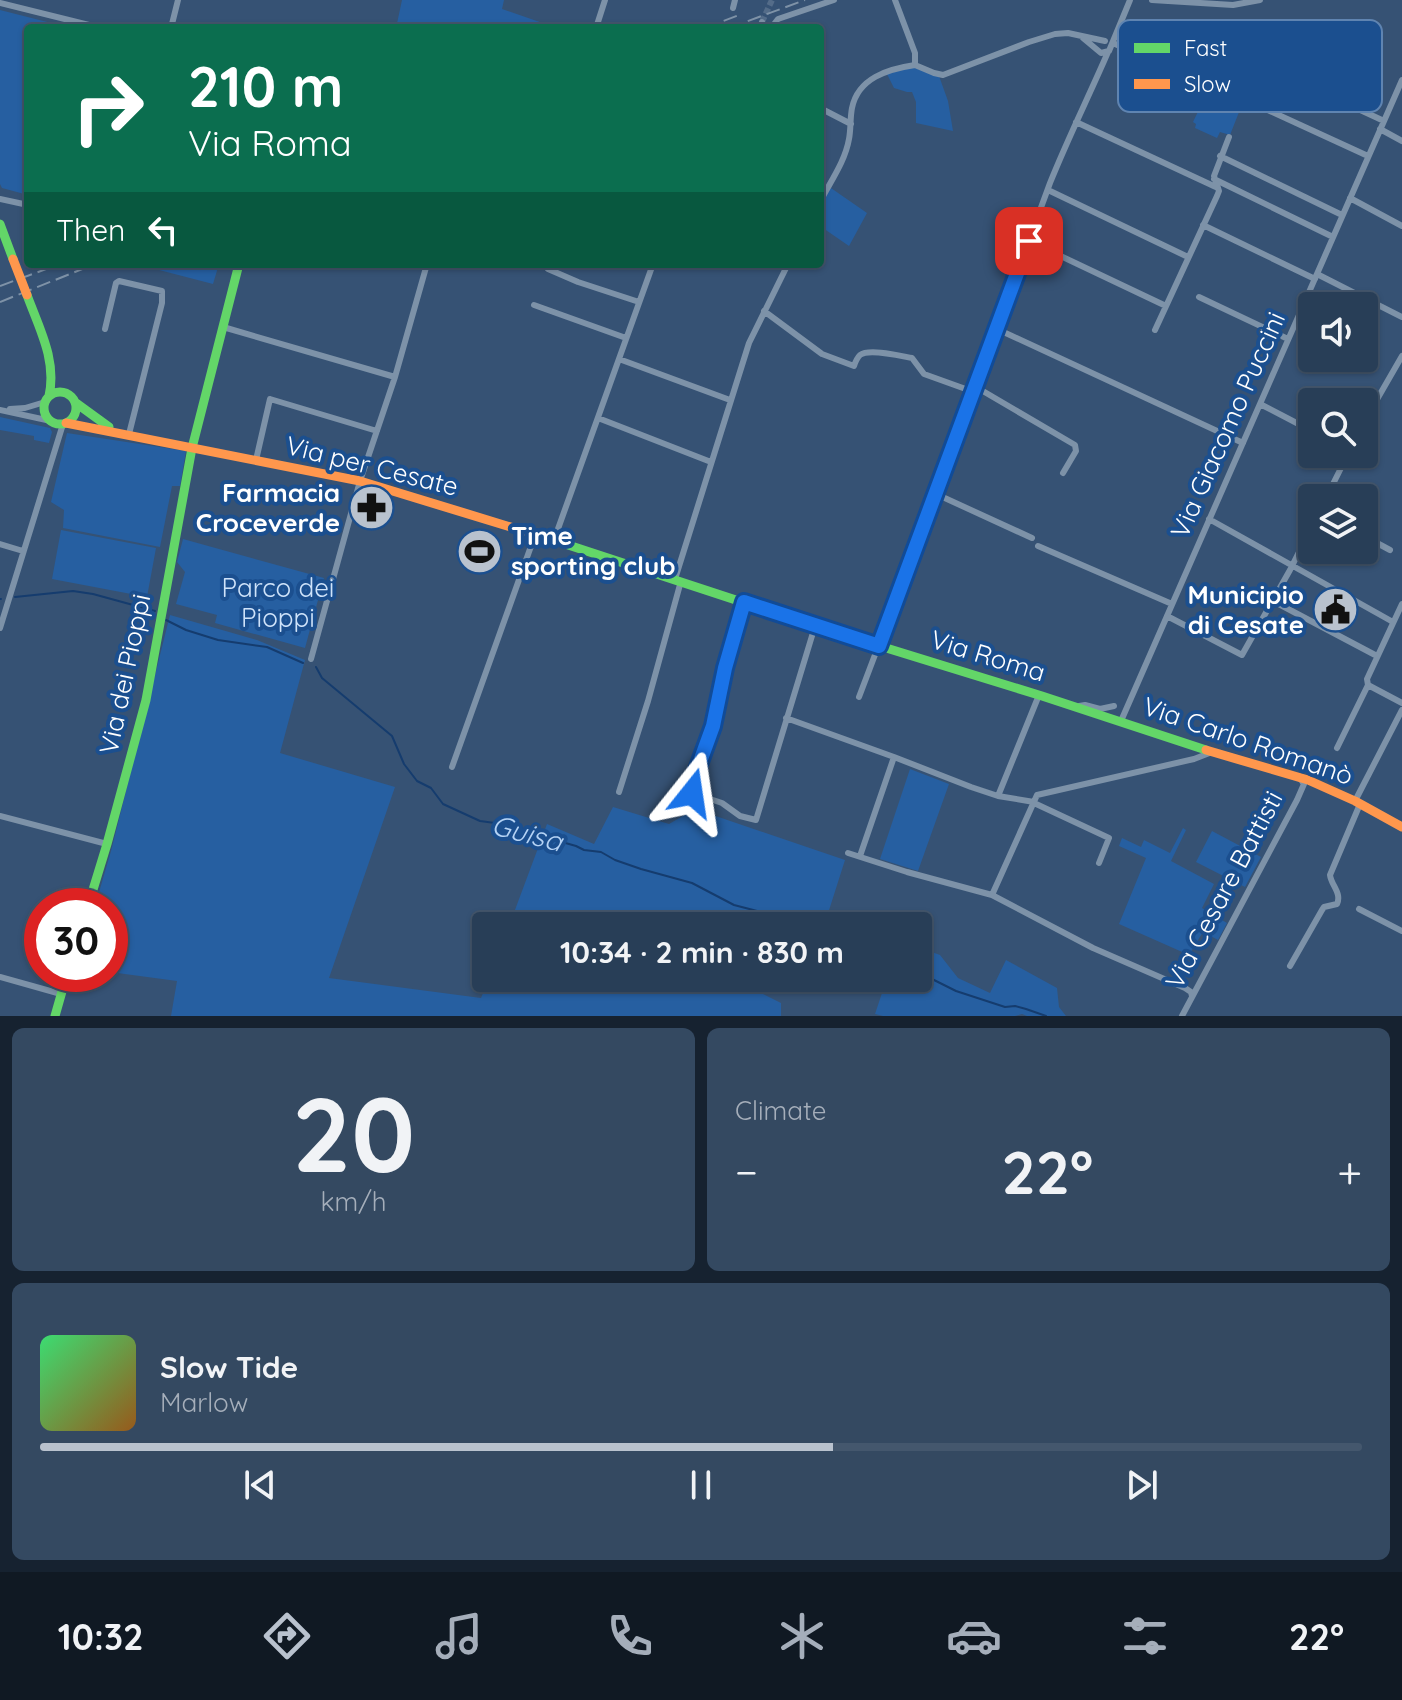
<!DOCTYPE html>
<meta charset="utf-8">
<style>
body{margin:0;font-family:Quicksand,sans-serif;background:#344961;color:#f1f3f6;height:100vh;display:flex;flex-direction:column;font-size:30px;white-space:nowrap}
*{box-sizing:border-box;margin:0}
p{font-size:26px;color:#a5aeba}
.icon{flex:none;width:44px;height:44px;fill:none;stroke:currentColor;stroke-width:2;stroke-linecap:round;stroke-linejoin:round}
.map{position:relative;height:1016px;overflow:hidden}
.panel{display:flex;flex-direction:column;gap:12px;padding:12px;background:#162230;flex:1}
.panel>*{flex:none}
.banner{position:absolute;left:24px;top:24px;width:800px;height:244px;border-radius:8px;box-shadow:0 2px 6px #0004,0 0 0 2px #44576d;background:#0b6e4f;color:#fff;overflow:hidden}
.buttons{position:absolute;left:1298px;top:292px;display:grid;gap:16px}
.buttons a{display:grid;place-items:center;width:80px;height:80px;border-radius:8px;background:#283e57;box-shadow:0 2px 6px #0004,0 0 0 2px #44576d;font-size:40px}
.speed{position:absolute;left:24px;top:888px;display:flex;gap:16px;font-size:40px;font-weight:700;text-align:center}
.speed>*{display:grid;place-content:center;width:104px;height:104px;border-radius:50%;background:#283e57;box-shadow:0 2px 6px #0004,0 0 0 2px #44576d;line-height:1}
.speed .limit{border:12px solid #d22;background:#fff;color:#111}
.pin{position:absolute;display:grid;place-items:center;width:68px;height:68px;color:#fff;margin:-34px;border-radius:16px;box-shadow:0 4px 12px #0006}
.me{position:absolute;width:88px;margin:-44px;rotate:15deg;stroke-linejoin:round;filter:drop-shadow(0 0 6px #0008)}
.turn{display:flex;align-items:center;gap:28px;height:168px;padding:0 32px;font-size:36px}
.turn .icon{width:104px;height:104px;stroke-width:2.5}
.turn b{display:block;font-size:56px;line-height:68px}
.then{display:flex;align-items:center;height:76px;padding:0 32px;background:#0003;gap:16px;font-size:30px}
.big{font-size:60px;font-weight:700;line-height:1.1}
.panel .tile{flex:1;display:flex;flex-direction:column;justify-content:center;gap:12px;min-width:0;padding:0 28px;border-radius:12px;background:#344961}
.panel .dial{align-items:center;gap:0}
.dial b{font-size:104px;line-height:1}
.song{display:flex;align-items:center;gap:24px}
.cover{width:96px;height:96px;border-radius:12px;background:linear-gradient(135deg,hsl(140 70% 55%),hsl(30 70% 35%))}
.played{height:8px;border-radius:4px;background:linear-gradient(90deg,#b9c2ce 60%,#44576d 60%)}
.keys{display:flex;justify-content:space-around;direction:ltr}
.heat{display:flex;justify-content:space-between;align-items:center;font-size:44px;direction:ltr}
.panel .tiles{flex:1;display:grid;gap:12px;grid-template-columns:1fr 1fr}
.tile:last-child{grid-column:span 2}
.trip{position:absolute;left:472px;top:912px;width:460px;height:80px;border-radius:8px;background:#283e57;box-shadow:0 2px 6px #0004,0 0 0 2px #44576d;font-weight:700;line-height:80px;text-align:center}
.tab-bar{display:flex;height:128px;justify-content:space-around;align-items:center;background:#101923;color:#a5aeba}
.tab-bar .icon{width:56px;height:56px}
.tab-bar .active{color:#b9c2ce}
.tab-bar b{font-size:36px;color:#f1f3f6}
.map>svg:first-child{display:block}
.green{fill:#265fa1}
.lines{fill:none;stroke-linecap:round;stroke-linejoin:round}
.stream{stroke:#153c6e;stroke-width:2}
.street-tunnel{stroke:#546c89;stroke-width:6;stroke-dasharray:6 3;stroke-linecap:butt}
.street{stroke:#7d92a8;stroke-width:6}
.fast{stroke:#63d668;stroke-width:9}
.slow{stroke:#ff974d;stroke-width:9}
.rail{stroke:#7e92a7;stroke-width:2;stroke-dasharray:14 6;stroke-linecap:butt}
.slow-bridge{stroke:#ff974d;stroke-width:9}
.route-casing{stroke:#114b97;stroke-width:20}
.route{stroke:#1a73e8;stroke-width:14}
.labels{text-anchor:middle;stroke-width:8;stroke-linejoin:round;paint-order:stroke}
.street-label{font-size:26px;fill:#fff;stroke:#1b4f8f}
.poi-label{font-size:26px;font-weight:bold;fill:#fff;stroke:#1b4f8f;text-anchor:end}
.park-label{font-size:26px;fill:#cfe3fa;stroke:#1b4f8f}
.water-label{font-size:28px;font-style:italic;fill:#b5d3f5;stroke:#1b4f8f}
.key{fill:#1b4f8f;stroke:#5f84b1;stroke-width:2}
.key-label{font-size:22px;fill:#fff}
</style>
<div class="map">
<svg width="1402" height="1016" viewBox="0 0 1402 1016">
<rect width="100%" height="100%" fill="#365274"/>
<path class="green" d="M402 0H504L502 9 557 28H396Z
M0 10 71 28H28V195L2 188 0 184Z
M912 67 939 76 948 101 953 131 916 123V102L912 92H907L894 88 887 74Z
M1208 91 1243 102 1230 135 1220 132 1217 138 1195 128 1196 124 1193 122Z
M828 186 867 213 849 246 820 226V202Z
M136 264H219L213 284Z
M0 417 50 428 52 432 49 443 34 440V436L0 430Z
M67 433 186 451 180 486H172L160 547 63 528 64 510 51 502Z
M61 530 156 548 147 597 52 579Z
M183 539 324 578 305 648 215 623 217 615 176 604 185 572 177 562Z
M170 615 257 640 305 660 280 753 395 787 329 978 481 998 489 978H731L781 1003V1016H171L177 981 110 972V906H95L111 851Z
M910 769 949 784 918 871 880 859Z
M613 807 669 824 695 809 845 860 824 926H760L733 914 727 926H509L547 824 594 844Z
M1183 828 1186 830 1171 861 1214 884 1202 908 1227 923 1218 940 1203 932 1189 955 1119 924 1146 858 1119 846 1122 838 1141 847 1144 840 1170 853Z
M1212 831 1261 857 1245 887 1196 862Z
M918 947 940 955 958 978 990 993 1006 960 1057 988 1059 1007 1066 1016H1027L1022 1014 1015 1016H883L875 1014 885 984 873 978H918Z"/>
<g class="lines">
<path class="stream" d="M15 597 73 591 93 594 155 611
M0 599H1
M166 620 186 630 218 640 267 647 303 663
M316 667 322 678 392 736 404 764 417 781 431 788 443 804 480 821 510 825 527 832 576 846 584 850 601 852 615 860 641 869 692 883 734 905 761 912 783 925 788 926
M918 972 956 991 1005 1007 1015 1006 1026 1009 1046 1016"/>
<path class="street-tunnel" d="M762 22 772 0"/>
<path class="street" d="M895 0 915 53V65
M1152 0 1233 5 1260 0
M0 3 101 28
M733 8 735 0
M171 28 178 0
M596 28 605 0
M760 28 762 22
M771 28 778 19 834 0
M1083 38 1101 53 1109 51 1130 0
M1113 43 1225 94 1246 100 1368 156
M915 65 934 73 943 75 1029 42 1055 34 1068 33 1105 41
M1287 76 1384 121
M820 108 851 124
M1076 122 1218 188
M1380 129 1402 141
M1220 156 1342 215
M1214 179 1333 237
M1048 190 1188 257
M1350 198 1402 226
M0 199 28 205
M820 202C830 182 845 162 849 139 851 129 850 118 852 108 858 78 888 69 915 65
M1203 225 1315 279
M1029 241 1166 306
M548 269 578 282 639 302
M1317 274 1402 317
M1199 297 1288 339
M534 305 626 338
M764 311 822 354 854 366C855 363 857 358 860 355 869 348 901 356 912 358L924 374 974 392
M223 327 395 377
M105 329 116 283 119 281 162 291V303L129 434
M997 329 1243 443
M1155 330 1217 196 1219 191 1214 176 1229 137
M619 359 730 400
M976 387 1075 445 1076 451 1063 473
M1260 404 1312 431
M10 409 25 408 45 402
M0 410 51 421
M598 418 711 462
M1364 422 1402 356
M256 460 270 399 377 431
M936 494 1032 538
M1326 498 1348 454
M1209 519 1393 622
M1364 536 1390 550
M554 540 653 264
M0 544 23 551
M1038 546 1172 604
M675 579 749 343 788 264
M1273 601 1377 656
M744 602 725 668 713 726 693 781 692 793 722 803 740 816 756 820 815 626
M1402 604 1367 679 1368 685 1402 703
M1167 616 1242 655 1290 570 1312 526
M0 628 63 424
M311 659 360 481 395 377 427 264
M859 697 936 494 1050 183C1068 138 1089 96 1108 52
M1079 706 1085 705 1100 709 1114 706
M786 718 894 757 971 787 998 796 1034 802
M1121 721 1402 80
M1337 748 1368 685
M452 767 535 535
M619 792 648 701 681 581
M998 796 1039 695
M1355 801 1402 710
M1034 803 1109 838 1099 863
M0 816 107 844
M848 853 907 872 992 895 1093 948 1185 988 1191 992 1192 996
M860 856 894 757
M992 895 1037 795 1194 759 1212 752
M1359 909 1402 931
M1290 966 1322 910 1324 907 1337 904C1342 893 1331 885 1330 875L1360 804
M0 977 61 994
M1182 1016 1297 800 1304 784 1300 778"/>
<path class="fast" d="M0 224 13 259
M27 295C39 328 57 360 49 396
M44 408a16 16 0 1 1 32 0a16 16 0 1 1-32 0Z
M76 403 109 427
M553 540 815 626 1042 696 1206 750
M88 906 107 844 146 700 192 448 239 264
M55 1016 67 974"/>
<path class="slow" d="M66 423 360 481 553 540
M1206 750 1308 780 1355 801 1402 827"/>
<path class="rail" d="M705 28 739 15
M729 28 805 0
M0 286 60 264
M0 302 95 264"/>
<path class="slow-bridge" d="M13 259 27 295"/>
</g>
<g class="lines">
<defs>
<path id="route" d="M692 793 693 781 713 726 725 668 744 602 879 646 1029 241"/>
</defs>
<use href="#route" class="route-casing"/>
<use href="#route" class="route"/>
</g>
<defs>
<symbol id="pharmacy-disc" viewBox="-11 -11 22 22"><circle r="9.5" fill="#b9c2ce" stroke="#1b4f8f"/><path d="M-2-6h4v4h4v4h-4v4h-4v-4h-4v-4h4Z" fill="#111"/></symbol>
<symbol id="stadium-disc" viewBox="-11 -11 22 22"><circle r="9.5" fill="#b9c2ce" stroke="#1b4f8f"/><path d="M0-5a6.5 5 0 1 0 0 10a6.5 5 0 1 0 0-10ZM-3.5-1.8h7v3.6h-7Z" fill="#111"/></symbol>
<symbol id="civic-disc" viewBox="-11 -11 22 22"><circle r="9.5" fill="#b9c2ce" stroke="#1b4f8f"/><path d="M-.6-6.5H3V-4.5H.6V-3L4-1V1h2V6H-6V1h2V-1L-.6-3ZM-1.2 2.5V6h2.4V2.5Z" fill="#111"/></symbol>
</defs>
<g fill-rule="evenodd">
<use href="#pharmacy-disc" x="346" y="482" width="51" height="51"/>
<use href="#stadium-disc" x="454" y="526" width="51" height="51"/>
<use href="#civic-disc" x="1310" y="584" width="51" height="51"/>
</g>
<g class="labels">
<g class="street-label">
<text transform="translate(1228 425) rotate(-66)" y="9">Via Giacomo Puccini</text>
<text transform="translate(372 466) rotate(14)" y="9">Via per Cesate</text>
<text transform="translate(988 656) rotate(17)" y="9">Via Roma</text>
<text transform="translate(125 674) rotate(-78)" y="9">Via dei Pioppi</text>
<text transform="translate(1248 741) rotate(19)" y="9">Via Carlo Romanò</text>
<text transform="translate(1224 890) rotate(-62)" y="9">Via Cesare Battisti</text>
</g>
<g class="poi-label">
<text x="340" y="502">Farmacia<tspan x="340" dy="30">Croceverde</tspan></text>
<text x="511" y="545" text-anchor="start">Time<tspan x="511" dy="30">sporting club</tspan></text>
<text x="1304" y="604">Municipio<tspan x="1304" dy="30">di Cesate</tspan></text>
</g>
<g class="park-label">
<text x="278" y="597">Parco dei<tspan x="278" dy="30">Pioppi</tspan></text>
</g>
<g class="water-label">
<text transform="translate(527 833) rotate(15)" y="10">Guisa</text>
</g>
</g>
<rect x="1118" y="20" width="264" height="92" rx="12" class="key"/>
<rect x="1134" y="43" width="36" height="10" fill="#63d668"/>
<rect x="1134" y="79" width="36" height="10" fill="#ff974d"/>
<g class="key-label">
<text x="1184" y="56">Fast</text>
<text x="1184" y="92">Slow</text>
</g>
</svg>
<div class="buttons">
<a><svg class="icon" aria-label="sound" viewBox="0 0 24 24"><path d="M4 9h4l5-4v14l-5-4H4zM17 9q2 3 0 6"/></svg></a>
<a><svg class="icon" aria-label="search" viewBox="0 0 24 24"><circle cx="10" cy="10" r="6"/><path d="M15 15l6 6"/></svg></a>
<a><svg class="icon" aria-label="layers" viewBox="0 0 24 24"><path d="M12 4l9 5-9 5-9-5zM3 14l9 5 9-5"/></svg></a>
</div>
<div class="speed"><div class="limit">30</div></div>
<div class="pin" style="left:1029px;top:241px;background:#d93025"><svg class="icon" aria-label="arrive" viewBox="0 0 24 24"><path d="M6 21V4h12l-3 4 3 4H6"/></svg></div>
<svg class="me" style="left:692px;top:793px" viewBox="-20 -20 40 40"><path d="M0-17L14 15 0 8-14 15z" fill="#1a73e8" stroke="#fff" stroke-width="4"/></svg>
<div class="trip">10:34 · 2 min · 830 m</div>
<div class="banner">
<div class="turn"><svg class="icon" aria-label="right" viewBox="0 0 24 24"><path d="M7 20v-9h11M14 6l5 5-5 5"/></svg><div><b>210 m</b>Via Roma</div></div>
<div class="then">Then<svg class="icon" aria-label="left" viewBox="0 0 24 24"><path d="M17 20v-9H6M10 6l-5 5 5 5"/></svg></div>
</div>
</div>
<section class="panel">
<div class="tiles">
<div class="tile dial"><b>20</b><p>km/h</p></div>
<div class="tile"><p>Climate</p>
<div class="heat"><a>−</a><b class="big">22°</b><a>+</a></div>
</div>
<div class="tile">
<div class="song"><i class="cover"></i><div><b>Slow Tide</b><p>Marlow</p></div></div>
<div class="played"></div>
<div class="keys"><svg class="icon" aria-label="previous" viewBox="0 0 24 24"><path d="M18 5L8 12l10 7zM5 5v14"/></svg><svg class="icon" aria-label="pause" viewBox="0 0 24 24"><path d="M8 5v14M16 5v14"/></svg><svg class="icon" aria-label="next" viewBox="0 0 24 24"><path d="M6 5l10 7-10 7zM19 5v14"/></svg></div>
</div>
</div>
</section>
<nav class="tab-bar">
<b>10:32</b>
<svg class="icon active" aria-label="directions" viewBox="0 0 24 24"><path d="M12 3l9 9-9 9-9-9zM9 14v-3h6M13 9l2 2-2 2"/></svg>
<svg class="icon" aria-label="music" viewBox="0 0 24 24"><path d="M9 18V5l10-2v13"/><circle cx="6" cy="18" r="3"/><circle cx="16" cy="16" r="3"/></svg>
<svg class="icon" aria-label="phone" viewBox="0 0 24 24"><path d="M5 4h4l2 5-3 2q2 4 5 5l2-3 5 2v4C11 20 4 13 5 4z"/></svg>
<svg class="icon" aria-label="climate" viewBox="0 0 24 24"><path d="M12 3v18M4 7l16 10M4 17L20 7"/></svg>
<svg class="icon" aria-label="car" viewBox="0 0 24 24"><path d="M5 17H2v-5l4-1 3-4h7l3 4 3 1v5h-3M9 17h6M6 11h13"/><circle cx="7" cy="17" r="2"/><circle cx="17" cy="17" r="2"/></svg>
<svg class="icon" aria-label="filters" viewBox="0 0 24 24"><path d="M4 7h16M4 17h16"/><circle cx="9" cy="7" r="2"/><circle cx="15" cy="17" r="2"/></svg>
<b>22°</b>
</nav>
